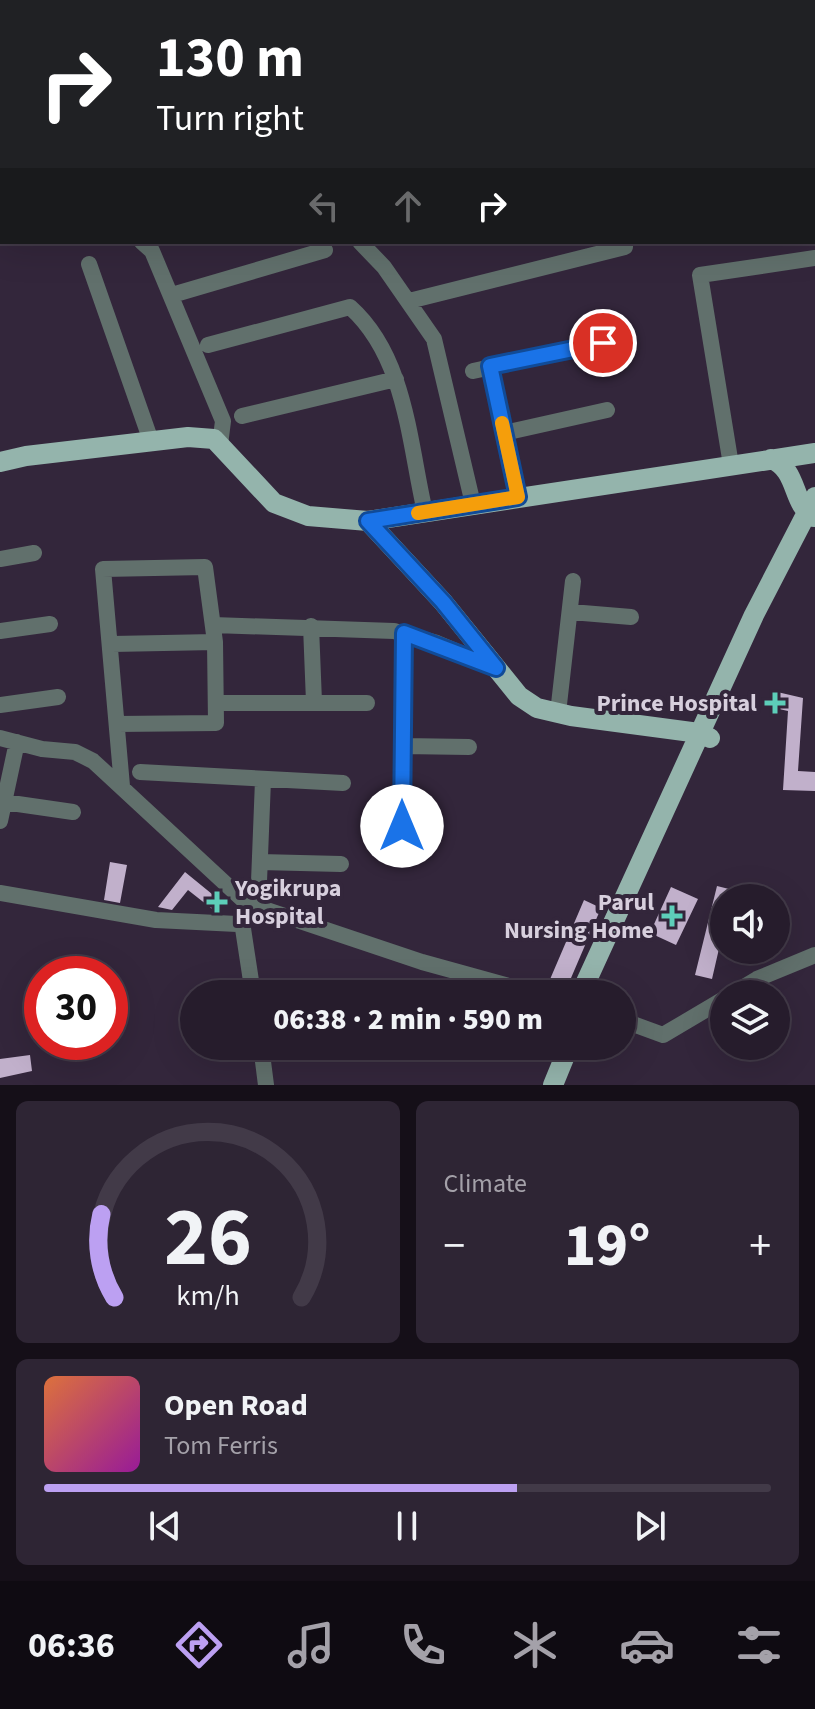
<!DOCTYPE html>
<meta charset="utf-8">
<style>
body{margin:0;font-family:"Source Sans 3",sans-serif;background:#2e2534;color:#f1f3f6;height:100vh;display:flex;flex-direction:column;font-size:30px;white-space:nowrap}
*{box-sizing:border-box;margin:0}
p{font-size:26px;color:#a4a1a9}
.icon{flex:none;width:44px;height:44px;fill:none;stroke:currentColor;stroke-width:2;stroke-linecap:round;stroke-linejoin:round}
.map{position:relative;height:1085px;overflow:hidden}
.side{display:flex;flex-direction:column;gap:16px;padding:16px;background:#150f18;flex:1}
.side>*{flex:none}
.hud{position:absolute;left:0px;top:0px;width:816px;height:244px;box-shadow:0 8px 32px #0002,0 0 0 2px #423a48;background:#202124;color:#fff;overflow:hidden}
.buttons{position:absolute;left:710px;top:884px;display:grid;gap:16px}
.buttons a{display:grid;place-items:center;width:80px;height:80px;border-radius:50%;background:#261c2c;box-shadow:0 8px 32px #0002,0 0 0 2px #423a48;font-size:40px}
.speed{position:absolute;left:24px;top:956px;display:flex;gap:16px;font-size:40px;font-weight:700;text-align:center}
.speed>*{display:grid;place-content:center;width:104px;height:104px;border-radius:50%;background:#261c2c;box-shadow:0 8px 32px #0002,0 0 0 2px #423a48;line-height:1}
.speed .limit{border:12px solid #d22;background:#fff;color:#111}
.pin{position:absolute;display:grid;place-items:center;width:68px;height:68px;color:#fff;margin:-34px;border:4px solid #fff;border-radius:50%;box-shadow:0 2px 8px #0007}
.me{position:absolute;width:88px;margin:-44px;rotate:0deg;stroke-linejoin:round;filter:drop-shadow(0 0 6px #0008)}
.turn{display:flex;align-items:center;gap:28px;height:168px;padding:0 24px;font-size:36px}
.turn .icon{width:104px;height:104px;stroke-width:2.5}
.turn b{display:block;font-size:56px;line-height:68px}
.lanes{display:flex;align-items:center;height:76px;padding:0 24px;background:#0003;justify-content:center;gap:40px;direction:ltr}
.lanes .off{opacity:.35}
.big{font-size:60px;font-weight:800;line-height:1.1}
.side .card{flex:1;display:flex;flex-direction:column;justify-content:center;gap:12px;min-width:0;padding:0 28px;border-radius:12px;background:#2e2534}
.side .dial{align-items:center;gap:0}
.dial svg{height:208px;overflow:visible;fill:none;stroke:#423a48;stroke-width:7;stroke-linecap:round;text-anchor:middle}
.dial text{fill:#f1f3f6;stroke:none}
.song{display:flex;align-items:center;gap:24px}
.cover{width:96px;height:96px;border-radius:12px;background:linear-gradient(135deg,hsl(20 70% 55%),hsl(300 70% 35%))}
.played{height:8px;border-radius:4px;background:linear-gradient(90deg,#bca0f2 65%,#423a48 65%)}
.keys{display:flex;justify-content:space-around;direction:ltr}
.heat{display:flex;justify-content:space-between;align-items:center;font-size:44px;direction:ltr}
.side .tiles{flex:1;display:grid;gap:16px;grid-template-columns:1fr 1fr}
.card:last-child{grid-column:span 2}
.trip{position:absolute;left:180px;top:980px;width:456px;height:80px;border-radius:40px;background:#261c2c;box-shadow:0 8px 32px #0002,0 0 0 2px #423a48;font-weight:800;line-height:80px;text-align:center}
.dock{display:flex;height:128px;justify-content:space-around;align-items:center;background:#0f0b12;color:#a4a1a9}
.dock .icon{width:56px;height:56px}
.dock .on{color:#bca0f2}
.dock b{font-size:36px;color:#f1f3f6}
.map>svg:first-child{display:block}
.building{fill:#c1b0cb}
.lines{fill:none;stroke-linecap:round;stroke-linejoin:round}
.minor{stroke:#61706c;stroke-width:16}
.major{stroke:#94b4ac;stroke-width:20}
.route-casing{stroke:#114b97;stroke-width:20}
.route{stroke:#1a73e8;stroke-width:14}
.slow{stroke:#f59e0b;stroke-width:14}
.poi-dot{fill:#5dceb9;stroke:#33263b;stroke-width:3}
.labels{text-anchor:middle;stroke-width:8;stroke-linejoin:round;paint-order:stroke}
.poi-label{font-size:24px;font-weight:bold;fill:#d7cfdd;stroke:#33263b;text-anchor:end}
</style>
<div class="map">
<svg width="815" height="1085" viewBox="0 0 815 1085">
<rect width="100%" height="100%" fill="#33263b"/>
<path class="building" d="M773 691 803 698 798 771 815 772V791L783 790 788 711 770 707Z
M110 862 127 865 120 903 104 900Z
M185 872 223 903 216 912 188 890 172 910 158 907Z
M717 886 733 890 731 898H724V927L712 979 695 975Z
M671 887 698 899 676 945 650 933Z
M584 900 601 908 565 992 548 984Z
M30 1055 32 1071 0 1078V1059Z"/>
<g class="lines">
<path class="minor" d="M306 0V2
M780 2 789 0
M814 77H815
M0 140 2 141
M814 168 815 167
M142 242 152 251 223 421 220 445
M360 242 384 267 434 339 473 504
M89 264 151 441
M172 295 325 250
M409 301 625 247 624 242
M208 345 350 307C406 357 409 443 425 512
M490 366 518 497
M473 371 603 343
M242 416 396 379
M504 433 607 410
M731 465 700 275 815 258
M0 559 34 553
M571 612 631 617
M213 625 394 631 437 643 496 668
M311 626 314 702
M0 631 50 624
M112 644 215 642
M216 703H367
M0 705 58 697
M558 713 573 581
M117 724 216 723 215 642 205 567 103 569 122 786
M0 738 42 749 75 752 93 761 242 899 258 907 263 780
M403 746 469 747
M140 772 343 783
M4 802 73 812
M0 821 17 742
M402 826 404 633
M260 862 341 864
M0 893 156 920 237 924 258 907 422 962 538 994
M242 922 253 994
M732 994 757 979 815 955
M622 1020 663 1035 724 999
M261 1046 266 1085"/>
<path class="major" d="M771 459C799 470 791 504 814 517
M0 462 26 456 188 437 214 439 274 503 308 516 368 521 443 602 519 696 537 708 571 716 699 733 710 738
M368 521 815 453
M581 993 754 615 815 497
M553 1085 569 1046"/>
</g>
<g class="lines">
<defs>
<path id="route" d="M402 826 404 633 496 668 443 602 368 521 518 497 490 366 603 343"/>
</defs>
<use href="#route" class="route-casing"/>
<use href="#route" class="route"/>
<path class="slow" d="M418 513 518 497 502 423"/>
</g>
<g class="poi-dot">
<path d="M771 691h8v8h8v8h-8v8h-8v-8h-8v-8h8z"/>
<path d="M213 890h8v8h8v8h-8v8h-8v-8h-8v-8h8z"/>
<path d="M668 904h8v8h8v8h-8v8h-8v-8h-8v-8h8z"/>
</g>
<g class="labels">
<g class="poi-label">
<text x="757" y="711">Prince Hospital</text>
<text x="235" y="896" text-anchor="start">Yogikrupa<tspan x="235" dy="28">Hospital</tspan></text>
<text x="654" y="910">Parul<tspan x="654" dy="28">Nursing Home</tspan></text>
</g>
</g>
</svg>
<div class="buttons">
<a><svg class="icon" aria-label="sound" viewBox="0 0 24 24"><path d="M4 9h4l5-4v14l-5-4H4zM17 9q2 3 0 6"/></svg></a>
<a><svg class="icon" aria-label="layers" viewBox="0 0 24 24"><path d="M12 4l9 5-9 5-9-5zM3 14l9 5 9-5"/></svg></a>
</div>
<div class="speed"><div class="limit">30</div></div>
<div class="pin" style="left:603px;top:343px;background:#d93025"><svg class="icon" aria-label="arrive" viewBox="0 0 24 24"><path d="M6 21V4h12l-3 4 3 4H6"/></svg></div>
<svg class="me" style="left:402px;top:826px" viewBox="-20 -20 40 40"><circle r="19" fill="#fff"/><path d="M0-13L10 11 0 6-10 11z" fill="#1a73e8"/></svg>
<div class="trip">06:38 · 2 min · 590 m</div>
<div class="hud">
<div class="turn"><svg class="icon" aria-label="right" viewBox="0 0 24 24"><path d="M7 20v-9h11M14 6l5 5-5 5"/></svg><div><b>130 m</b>Turn right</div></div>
<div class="lanes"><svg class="icon off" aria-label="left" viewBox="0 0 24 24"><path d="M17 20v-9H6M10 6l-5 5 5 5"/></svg><svg class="icon off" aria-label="ahead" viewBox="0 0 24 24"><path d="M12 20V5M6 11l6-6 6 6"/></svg><svg class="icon" aria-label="right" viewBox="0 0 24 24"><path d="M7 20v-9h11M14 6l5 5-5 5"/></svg></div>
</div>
</div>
<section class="side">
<div class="tiles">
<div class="card dial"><svg viewBox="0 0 100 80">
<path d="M14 69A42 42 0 1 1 86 69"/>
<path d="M14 69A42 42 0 0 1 9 37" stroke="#bca0f2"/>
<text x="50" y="56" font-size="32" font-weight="700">26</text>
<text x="50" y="72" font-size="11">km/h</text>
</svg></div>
<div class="card"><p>Climate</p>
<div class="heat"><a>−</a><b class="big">19°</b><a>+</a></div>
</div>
<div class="card">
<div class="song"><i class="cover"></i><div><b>Open Road</b><p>Tom Ferris</p></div></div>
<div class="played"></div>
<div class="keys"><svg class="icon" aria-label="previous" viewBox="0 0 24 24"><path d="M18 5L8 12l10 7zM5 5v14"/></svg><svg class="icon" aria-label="pause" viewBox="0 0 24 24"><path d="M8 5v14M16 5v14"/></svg><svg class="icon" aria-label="next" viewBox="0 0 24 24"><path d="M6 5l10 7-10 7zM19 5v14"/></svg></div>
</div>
</div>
</section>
<nav class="dock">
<b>06:36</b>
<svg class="icon on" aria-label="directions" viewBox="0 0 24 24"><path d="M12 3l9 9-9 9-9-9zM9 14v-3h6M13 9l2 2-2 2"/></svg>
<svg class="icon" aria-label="music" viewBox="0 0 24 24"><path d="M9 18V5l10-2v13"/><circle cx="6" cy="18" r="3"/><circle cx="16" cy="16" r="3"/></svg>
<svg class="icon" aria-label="phone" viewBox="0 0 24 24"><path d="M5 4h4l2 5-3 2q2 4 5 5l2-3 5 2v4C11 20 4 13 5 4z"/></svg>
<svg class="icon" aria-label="climate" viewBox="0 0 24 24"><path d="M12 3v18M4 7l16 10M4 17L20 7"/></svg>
<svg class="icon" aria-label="car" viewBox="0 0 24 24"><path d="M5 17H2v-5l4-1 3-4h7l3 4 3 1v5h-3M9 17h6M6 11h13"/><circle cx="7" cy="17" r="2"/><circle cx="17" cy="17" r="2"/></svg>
<svg class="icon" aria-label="filters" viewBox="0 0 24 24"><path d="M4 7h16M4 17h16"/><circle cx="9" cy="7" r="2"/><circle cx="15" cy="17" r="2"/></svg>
</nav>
